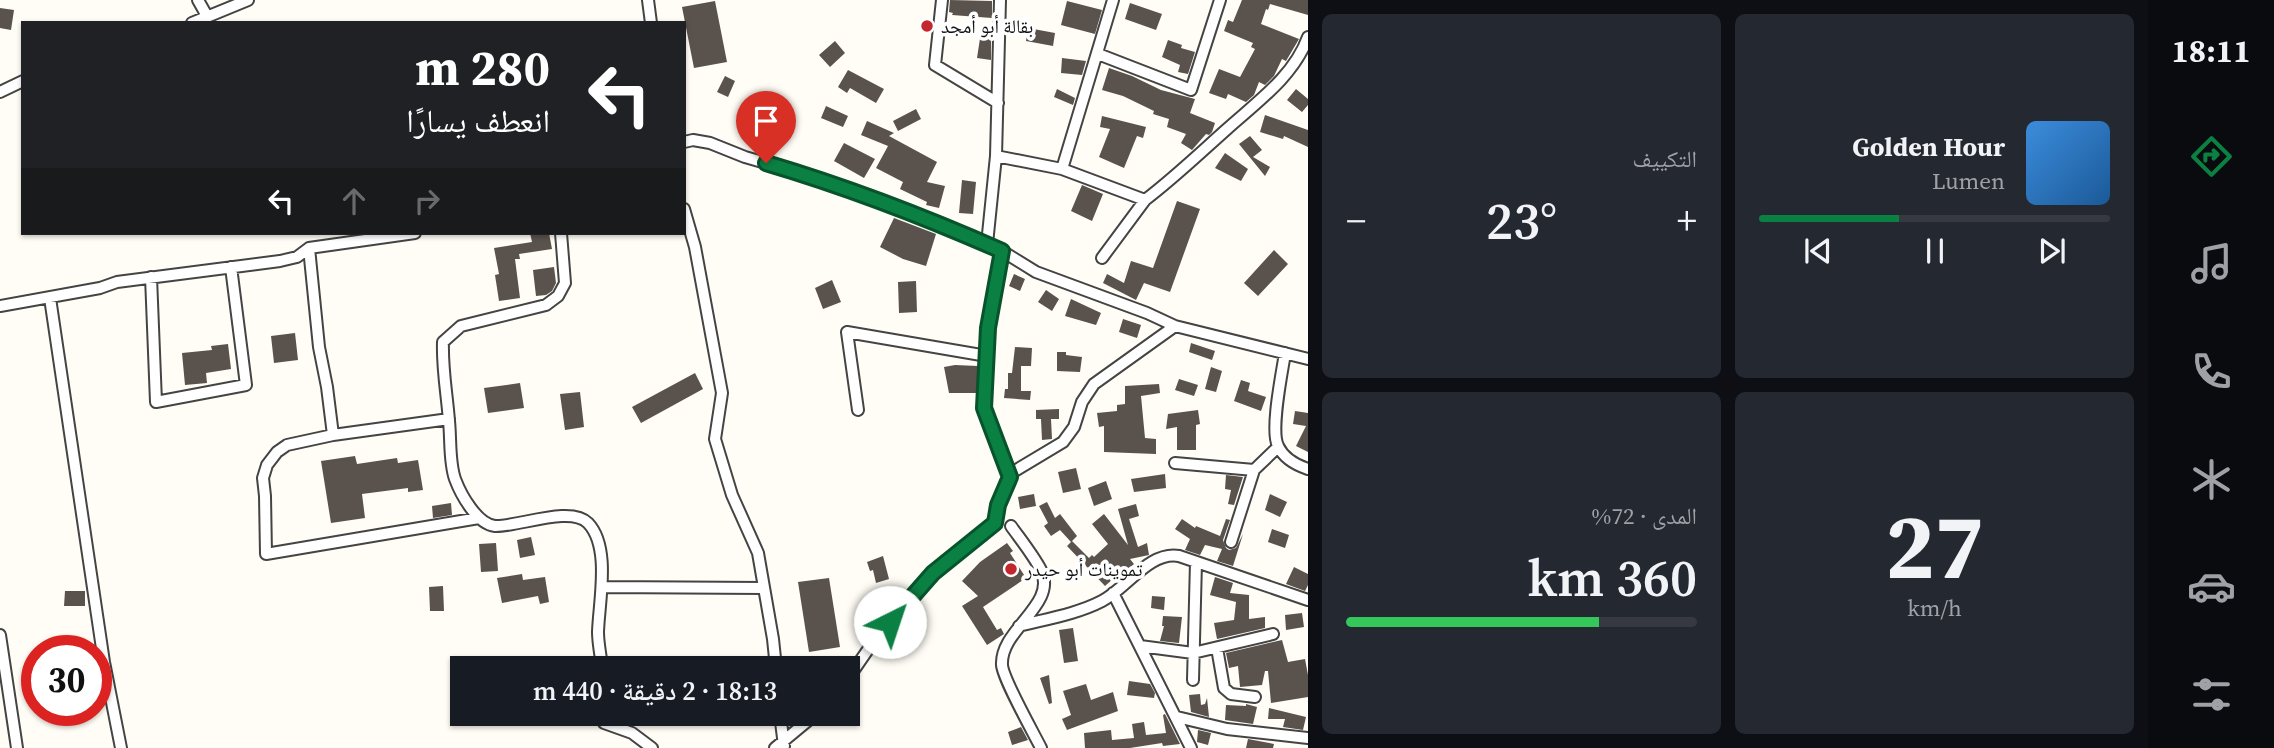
<!DOCTYPE html>
<html lang="ar">
<meta charset="utf-8">
<style>
body{margin:0;font-family:"Source Serif 4","Noto Naskh Arabic",serif;background:#242831;color:#f1f3f6;direction:rtl;height:100vh;display:flex;flex-direction:column;font-size:26px;white-space:nowrap}
*{box-sizing:border-box;margin:0}
p{font-size:23px;color:#9ea1a6}
.icon{flex:none;width:38px;height:38px;fill:none;stroke:currentColor;stroke-width:2;stroke-linecap:round;stroke-linejoin:round}
.map{position:relative;flex:1;overflow:hidden;direction:ltr}
.sheet{display:flex;flex-direction:column;gap:14px;padding:14px;background:#0d0f14;width:840px}
.sheet>*{flex:none}
.top-card{position:absolute;left:21px;top:21px;width:665px;height:214px;border-radius:0px;box-shadow:0 2px 5px #0004;direction:rtl;background:#202124;color:#fff;overflow:hidden}
.speed{position:absolute;left:21px;top:635px;display:flex;gap:14px;font-size:35px;font-weight:700;text-align:center}
.speed>*{display:grid;place-content:center;width:91px;height:91px;border-radius:50%;background:#171b24;box-shadow:0 2px 5px #0004;line-height:1}
.speed .limit{border:10px solid #d22;background:#fff;color:#111}
.pin{position:absolute;display:grid;place-items:center;width:60px;height:60px;color:#fff;margin:-72px -30px;border-radius:50% 50% 50% 0;rotate:-45deg;box-shadow:0 0 7px #0007}
.pin .icon{rotate:45deg}
.me{position:absolute;width:77px;margin:-38px;rotate:41deg;stroke-linejoin:round;filter:drop-shadow(0 0 5px #0008)}
.turn{display:flex;align-items:center;gap:24px;height:147px;padding:0 21px;font-size:32px}
.turn .icon{width:91px;height:91px;stroke-width:2.5}
.turn b{display:block;font-size:49px;line-height:60px}
.lanes{display:flex;align-items:center;height:66px;padding:0 21px;background:#0003;justify-content:center;gap:35px;direction:ltr}
.lanes .off{opacity:.35}
.big{font-size:52px;font-weight:600;line-height:1.1}
.sheet .tile{flex:1;display:flex;flex-direction:column;justify-content:center;gap:10px;min-width:0;padding:0 24px;border-radius:10px;background:#242831}
.sheet .dial{align-items:center;gap:0}
.dial b{font-size:91px;line-height:1}
.song{display:flex;align-items:center;gap:21px}
.cover{width:84px;height:84px;border-radius:10px;background:linear-gradient(135deg,hsl(210 70% 55%),hsl(210 70% 35%))}
.played{height:7px;border-radius:4px;background:linear-gradient(90deg,#0b8043 40%,#363941 40%)}
.keys{display:flex;justify-content:space-around;direction:ltr}
.heat{display:flex;justify-content:space-between;align-items:center;font-size:38px;direction:ltr}
.charge{height:10px;border-radius:5px;background:linear-gradient(90deg,#34c759 72%,#363941 0)}
.sheet .tiles{flex:1;display:grid;gap:14px;grid-template-columns:repeat(2,1fr)}
.trip{position:absolute;left:450px;top:656px;width:410px;height:70px;border-radius:0px;background:#171b24;box-shadow:0 2px 5px #0004;font-weight:600;line-height:70px;text-align:center;direction:rtl}
main{display:flex;flex:1;min-height:0}
.menu{display:flex;flex-direction:column;width:126px;justify-content:space-around;align-items:center;background:#090b0e;color:#9ea1a6}
.menu .icon{width:49px;height:49px}
.menu .on{color:#0b8043}
.menu b{font-size:32px;color:#f1f3f6}
.map>svg:first-child{display:block}
.building{fill:#5a524d}
.lines{fill:none;stroke-linecap:round;stroke-linejoin:round}
.street-casing{stroke:#444;stroke-width:14}
.street{stroke:#fff;stroke-width:10}
.route-casing{stroke:#07532c;stroke-width:18}
.route{stroke:#0b8043;stroke-width:12}
.poi-dot{fill:#c4262e;stroke:#fff;stroke-width:2.5}
.labels{text-anchor:middle;stroke-width:7;stroke-linejoin:round;paint-order:stroke}
.poi-label{font-size:19px;fill:#111;stroke:#fff;text-anchor:start}
</style>
<main>
<nav class="menu">
<b>18:11</b>
<svg class="icon on" aria-label="directions" viewBox="0 0 24 24"><path d="M12 3l9 9-9 9-9-9zM9 14v-3h6M13 9l2 2-2 2"/></svg>
<svg class="icon" aria-label="music" viewBox="0 0 24 24"><path d="M9 18V5l10-2v13"/><circle cx="6" cy="18" r="3"/><circle cx="16" cy="16" r="3"/></svg>
<svg class="icon" aria-label="phone" viewBox="0 0 24 24"><path d="M5 4h4l2 5-3 2q2 4 5 5l2-3 5 2v4C11 20 4 13 5 4z"/></svg>
<svg class="icon" aria-label="climate" viewBox="0 0 24 24"><path d="M12 3v18M4 7l16 10M4 17L20 7"/></svg>
<svg class="icon" aria-label="car" viewBox="0 0 24 24"><path d="M5 17H2v-5l4-1 3-4h7l3 4 3 1v5h-3M9 17h6M6 11h13"/><circle cx="7" cy="17" r="2"/><circle cx="17" cy="17" r="2"/></svg>
<svg class="icon" aria-label="filters" viewBox="0 0 24 24"><path d="M4 7h16M4 17h16"/><circle cx="9" cy="7" r="2"/><circle cx="15" cy="17" r="2"/></svg>
</nav>
<section class="sheet">
<div class="tiles">
<div class="tile">
<div class="song"><i class="cover"></i><div><b>Golden Hour</b><p>Lumen</p></div></div>
<div class="played"></div>
<div class="keys"><svg class="icon" aria-label="previous" viewBox="0 0 24 24"><path d="M18 5L8 12l10 7zM5 5v14"/></svg><svg class="icon" aria-label="pause" viewBox="0 0 24 24"><path d="M8 5v14M16 5v14"/></svg><svg class="icon" aria-label="next" viewBox="0 0 24 24"><path d="M6 5l10 7-10 7zM19 5v14"/></svg></div>
</div>
<div class="tile"><p>التكييف</p>
<div class="heat"><a>−</a><b class="big">23°</b><a>+</a></div>
</div>
<div class="tile dial"><b>27</b><p>km/h</p></div>
<div class="tile"><p>المدى · 72%</p><b class="big">360 km</b><div class="charge"></div></div>
</div>
</section>
<div class="map">
<svg width="1308" height="748" viewBox="0 0 1308 748">
<rect width="100%" height="100%" fill="#fffdf5"/>
<path class="building" d="M950 0 992 1V18L952 15 953 13 949 12Z
M1242 0H1308V15L1270 4 1268 10 1266 9 1261 24 1299 39 1286 61 1282 59 1274 76 1265 85 1259 82 1254 95 1246 102 1228 94 1226 99 1209 93 1219 69 1240 77 1255 49 1251 47 1253 43 1224 31 1228 20 1233 22Z
M715 1 727 62 694 68 682 7Z
M1067 1 1102 10 1095 34 1061 25Z
M1130 3 1162 14 1156 30 1125 19Z
M0 8 14 10 11 30 0 28Z
M1028 28 1055 33 1053 46 1026 41Z
M981 32 991 34V60L977 58Z
M1168 40 1182 45 1181 48 1195 52 1188 74 1178 72 1180 65 1162 57Z
M835 41 845 53 830 67 819 55Z
M1062 58 1086 61 1082 75 1061 73Z
M1109 68 1132 76 1161 90 1195 99 1190 113 1215 123 1212 132 1209 135 1206 134 1192 150 1181 143 1186 134 1167 127 1169 119 1153 114 1154 111 1123 96 1102 90Z
M848 70 884 89 876 103 850 88 847 93 838 87Z
M725 76 735 81 728 97 717 92Z
M1057 89 1075 98 1073 105 1054 97Z
M1296 89 1308 99V105L1302 112 1287 100Z
M826 106 848 116 843 127 821 118Z
M916 109 921 119 898 131 893 121Z
M1265 115 1308 130V147L1284 136 1283 139 1260 132Z
M1102 116 1146 127 1143 138 1137 136 1124 168 1099 157 1110 129 1100 127Z
M867 121 894 133 889 136 937 162 927 182 945 186 939 208 926 205 927 202 900 189 903 182 876 168 888 146 861 135Z
M1250 136 1262 150 1253 157 1270 167 1265 176 1239 144Z
M844 143 875 159 864 178 834 161Z
M1225 153 1248 169 1241 181 1215 168Z
M962 180 976 182 973 214 959 213Z
M1082 185 1103 194 1092 221 1071 211Z
M1177 201 1200 209 1170 292 1144 283 1136 300 1103 283 1107 274 1124 283 1131 261 1153 268Z
M894 218 936 234 926 266 903 259 880 247Z
M530 233H549L552 249 519 254 520 259H515L520 298 499 301 495 275 499 274 494 248 532 242Z
M1274 250 1288 264 1258 296 1244 283Z
M554 267 556 283 552 291 546 295 536 296 533 270Z
M1014 274 1025 279 1020 291 1009 286Z
M832 280 841 302 823 309 815 288Z
M916 281 917 312 899 313 898 282Z
M1046 290 1059 299 1052 311 1038 302Z
M1071 299 1101 313 1096 325 1065 316Z
M1123 319 1141 325 1137 338 1119 332Z
M295 333 298 360 274 363 271 336Z
M1191 343 1215 351 1212 360 1189 352Z
M228 344 231 369 206 373 207 383 185 385 182 353 212 350 211 346Z
M1015 347 1032 348 1031 366H1021V391H1031L1030 400 1004 398 1005 389H1008V373H1012Z
M1057 352H1066V355L1082 357 1080 372 1057 371Z
M955 365 978 366 977 393H949L944 367Z
M1211 367 1222 371 1216 392 1205 389Z
M695 373 703 389 641 423 632 407Z
M1179 379 1198 385 1194 396 1175 390Z
M1241 380 1250 383 1248 391 1266 397 1261 411 1234 401Z
M520 383 524 408 488 413 484 388Z
M1159 384 1160 393 1141 396 1145 438 1156 439V454L1104 452V426L1099 427 1097 413 1117 411V405L1125 404V386Z
M580 392 584 427 565 430 560 394Z
M1059 409V419H1051L1052 439 1042 440 1041 419H1036V410Z
M1198 410 1200 424 1196 425V450H1177V427L1166 429 1168 414Z
M1295 411 1308 413V452L1296 446 1306 426 1293 424Z
M355 456 357 464 397 458 398 463 418 460 423 490 408 492V488L362 494 365 518 331 523 321 461Z
M1076 468 1081 489 1063 493 1058 472Z
M1165 474 1166 488 1134 492 1131 479Z
M1226 475 1243 477 1234 505 1228 504 1231 490 1225 489Z
M1106 481 1112 499 1094 506 1088 488Z
M1034 494 1036 506 1020 509 1018 497Z
M1270 494 1287 502 1280 517 1265 510Z
M1047 502 1055 518 1060 514 1077 536 1071 542 1060 530 1051 536 1044 526 1048 523 1039 506Z
M451 503 452 515 433 518 432 506Z
M1136 504 1139 516 1129 519 1138 547 1147 543 1149 555 1130 559 1134 564 1123 573 1122 571 1105 586 1067 546 1072 541 1089 558 1092 555 1094 557 1108 544 1092 524 1104 514 1128 545 1118 509Z
M1182 519 1195 528 1196 526 1220 536 1226 519 1230 520 1223 540 1226 548 1229 550 1236 548 1243 534 1233 566 1217 561 1222 549 1205 545 1200 555 1185 550 1190 539 1175 529Z
M1272 529 1289 535 1285 548 1268 542Z
M531 537 535 555 520 558 517 540Z
M496 543 498 571 481 572 479 544Z
M1007 543 1013 551 1010 553 1026 578 983 607 997 630 1001 628 1004 634 987 645 962 606 978 596 962 581 980 562Z
M883 556 889 579 876 583 873 570 870 571 867 562Z
M1294 567 1308 574V585L1305 591 1286 584Z
M522 574 523 580 545 577 549 602 540 604 538 596 502 603 497 578Z
M1215 577 1233 583 1230 593 1249 595V619L1265 617V628L1217 639 1214 623 1234 620 1236 602 1210 595Z
M829 578 840 647 809 652 798 582Z
M443 586 444 611H430L429 587Z
M65 591H85V606H64Z
M1152 596 1165 597 1164 610 1151 608Z
M1302 613 1304 627 1286 630 1285 615Z
M1163 616 1182 617 1179 643 1160 641 1164 626H1162Z
M1073 628 1078 661 1064 663 1059 630Z
M1282 640 1288 662 1305 659 1308 675V697L1271 703 1268 671H1265L1262 685 1240 687 1238 666 1229 668 1226 653Z
M1049 675 1052 703 1049 704 1040 678Z
M1129 681 1150 684 1155 693 1154 698 1127 695Z
M1086 684 1091 700 1113 692 1118 711 1067 730 1062 719 1071 715 1063 691Z
M1200 694 1201 705 1205 704 1207 698 1209 717 1191 712 1189 695Z
M1246 704 1257 707 1253 724 1225 720 1226 705 1246 706Z
M1269 708 1306 717 1303 730 1283 727 1285 719H1268Z
M1165 714 1180 744 1163 746 1162 743 1130 748H1085L1084 733 1111 730 1112 740 1134 738 1132 724 1144 722 1146 735 1166 733 1163 715Z
M1021 727 1028 740 1012 745 1008 732Z
M1198 730 1211 733 1208 745 1197 742Z
M1248 739 1274 744 1273 748H1246Z"/>
<g class="lines">
<defs>
<path id="street" d="M198 0 207 16
M648 0 651 23
M942 0 935 65 998 103
M192 23 248 0
M1098 54 1191 90 1220 0
M0 92 23 81
M684 142 693 140 710 143 745 157 808 175 950 227 1002 251 1036 272 1147 313 1175 326 1308 359
M996 156 1062 169 1113 0
M1062 169 1145 200C1174 178 1200 153 1227 129 1257 102 1294 76 1308 37
M684 209 695 247 722 393 715 439 732 495 758 553 773 639 776 668
M561 233 565 283 558 296 546 305 461 326 443 342C442 369 447 394 449 421 451 440 449 462 455 479 461 495 477 524 495 526 518 527 571 505 588 523 611 547 599 601 598 632 598 644 601 656 602 668
M987 244 996 156 1000 0
M309 248 319 347 327 387 333 435
M1002 251 988 328 984 408 1010 477
M1102 258 1145 200
M151 277 156 402 246 385 231 267
M50 298 104 662 121 748
M0 306 100 288 117 282 280 261 297 257 309 248 415 233
M1285 353C1282 373 1270 430 1278 446 1284 459 1296 465 1308 469
M858 410 847 332 987 356
M449 419 333 435 287 445 277 452 267 465 263 478 265 496 266 554 479 518
M1175 463 1254 470 1278 447
M1011 526C1021 540 1033 555 1041 570 1058 605 1000 629 1002 665 1003 679 1033 732 1041 748
M1231 542 1254 470
M602 587 764 588
M1113 593 1191 748
M1019 626C1046 619 1077 614 1102 601 1127 588 1149 551 1179 556L1308 600
M0 635 17 748
M1140 646 1193 653 1273 634
M1217 648 1224 688 1231 694 1255 697
M847 680 876 638 933 573 995 523 998 505 1013 472 1063 442 1074 427 1082 402 1094 384 1175 326
M1193 680 1196 562
M602 714 604 723 632 733 652 748
M780 714 784 746
M1177 717 1227 729 1308 738
M775 748 816 714"/>
</defs>
<use href="#street" class="street-casing"/>
<use href="#street" class="street"/>
</g>
<g class="lines">
<defs>
<path id="route" d="M766 163C847 187 925 217 1002 251L988 328 984 408 1010 477 998 505 995 523 933 573 890 622"/>
</defs>
<use href="#route" class="route-casing"/>
<use href="#route" class="route"/>
</g>
<g class="poi-dot">
<circle cx="927" cy="26" r="7"/>
<circle cx="1011" cy="569" r="7"/>
</g>
<g class="labels">
<g class="poi-label">
<text x="941" y="33">بقالة أبو أمجد</text>
<text x="1025" y="576">تموينات أبو حيدر</text>
</g>
</g>
</svg>
<div class="speed"><div class="limit">30</div></div>
<div class="pin" style="left:766px;top:163px;background:#d93025"><svg class="icon" aria-label="arrive" viewBox="0 0 24 24"><path d="M6 21V4h12l-3 4 3 4H6"/></svg></div>
<svg class="me" style="left:890px;top:622px" viewBox="-20 -20 40 40"><circle r="19" fill="#fff"/><path d="M0-13L10 11 0 6-10 11z" fill="#0b8043"/></svg>
<div class="trip">18:13 · 2 دقيقة · 440 m</div>
<div class="top-card">
<div class="turn"><svg class="icon" aria-label="left" viewBox="0 0 24 24"><path d="M17 20v-9H6M10 6l-5 5 5 5"/></svg><div><b>280 m</b>انعطف يسارًا</div></div>
<div class="lanes"><svg class="icon" aria-label="left" viewBox="0 0 24 24"><path d="M17 20v-9H6M10 6l-5 5 5 5"/></svg><svg class="icon off" aria-label="ahead" viewBox="0 0 24 24"><path d="M12 20V5M6 11l6-6 6 6"/></svg><svg class="icon off" aria-label="right" viewBox="0 0 24 24"><path d="M7 20v-9h11M14 6l5 5-5 5"/></svg></div>
</div>
</div>
</main>
